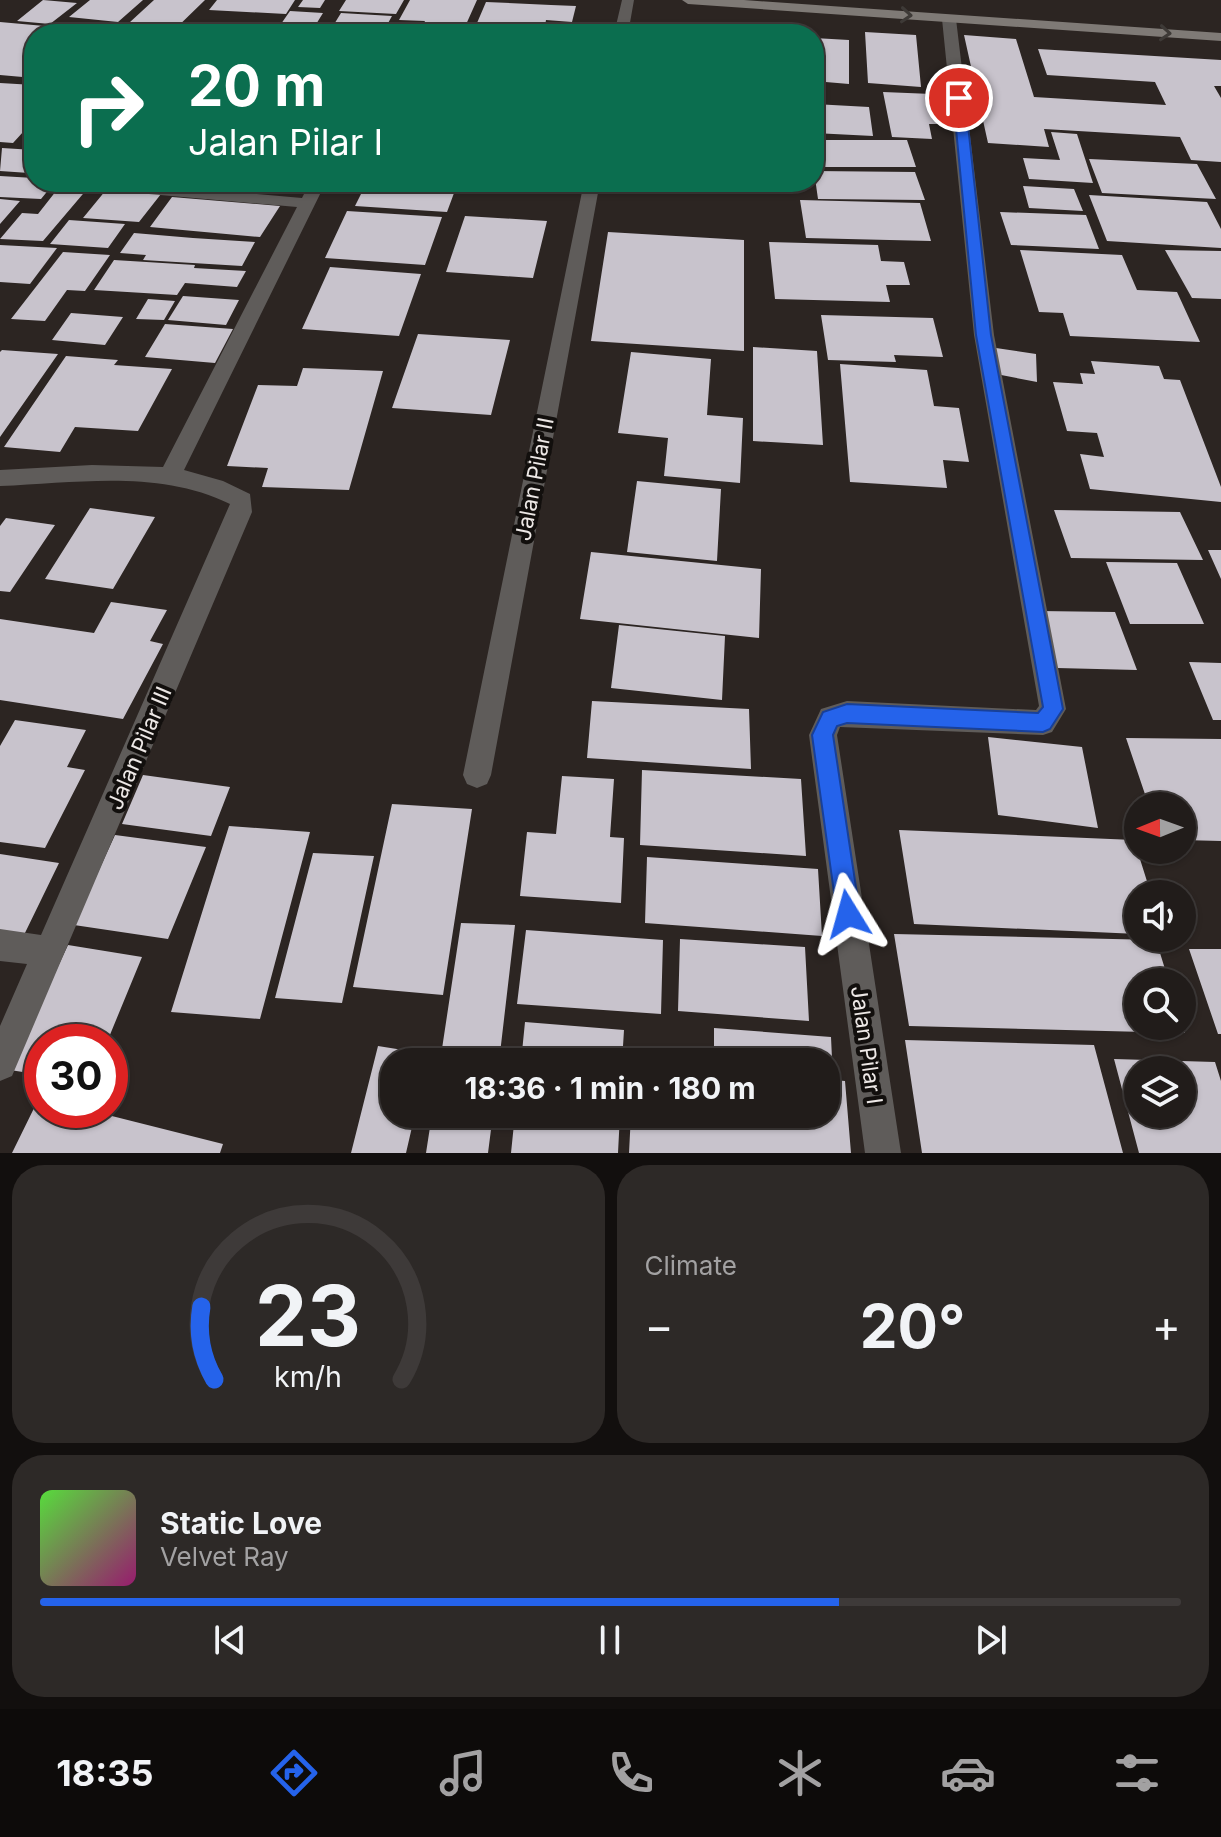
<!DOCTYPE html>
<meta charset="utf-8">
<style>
body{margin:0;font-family:Inter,sans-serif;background:#2d2927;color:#f1f3f6;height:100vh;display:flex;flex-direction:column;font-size:30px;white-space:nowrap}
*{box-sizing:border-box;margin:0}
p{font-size:26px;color:#a2a1a2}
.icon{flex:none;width:44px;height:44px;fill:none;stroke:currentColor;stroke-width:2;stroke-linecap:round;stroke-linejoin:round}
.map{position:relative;height:1153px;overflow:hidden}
.side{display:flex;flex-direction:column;gap:12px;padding:12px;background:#120f0e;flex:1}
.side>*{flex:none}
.banner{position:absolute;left:24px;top:24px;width:800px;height:168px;border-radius:32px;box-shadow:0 2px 6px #0004,0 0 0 2px #3e3a39;background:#0b6e4f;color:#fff;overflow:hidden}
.needle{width:52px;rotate:269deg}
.controls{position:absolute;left:1124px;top:792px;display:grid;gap:16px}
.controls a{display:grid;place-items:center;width:72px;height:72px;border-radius:50%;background:#211c1a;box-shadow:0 2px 6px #0004,0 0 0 2px #3e3a39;font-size:40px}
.speed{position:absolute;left:24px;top:1024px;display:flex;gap:16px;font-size:40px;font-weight:700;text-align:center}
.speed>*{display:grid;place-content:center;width:104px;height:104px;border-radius:50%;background:#211c1a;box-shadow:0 2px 6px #0004,0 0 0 2px #3e3a39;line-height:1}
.speed .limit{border:12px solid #d22;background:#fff;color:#111}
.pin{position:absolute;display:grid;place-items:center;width:68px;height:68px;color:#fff;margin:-34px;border:4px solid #fff;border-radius:50%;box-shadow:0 2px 8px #0007}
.me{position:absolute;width:88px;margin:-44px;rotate:352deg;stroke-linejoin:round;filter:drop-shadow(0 0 6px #0008)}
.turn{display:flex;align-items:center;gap:28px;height:168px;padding:0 32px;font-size:36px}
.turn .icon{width:104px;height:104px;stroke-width:2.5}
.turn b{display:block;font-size:56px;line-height:68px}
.big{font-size:60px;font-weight:700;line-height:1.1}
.side .card{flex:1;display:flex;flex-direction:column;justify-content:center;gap:12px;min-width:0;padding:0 28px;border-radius:32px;background:#2d2927}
.side .dial{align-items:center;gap:0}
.dial svg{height:208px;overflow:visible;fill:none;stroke:#3e3a39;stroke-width:7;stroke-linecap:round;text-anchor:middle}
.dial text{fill:#f1f3f6;stroke:none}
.song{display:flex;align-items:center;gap:24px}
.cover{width:96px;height:96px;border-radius:12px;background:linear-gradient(135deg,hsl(110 70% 55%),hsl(320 70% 35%))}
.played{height:8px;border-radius:4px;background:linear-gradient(90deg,#2563eb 70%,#3e3a39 70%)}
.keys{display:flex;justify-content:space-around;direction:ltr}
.heat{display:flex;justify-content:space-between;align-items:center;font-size:44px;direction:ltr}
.side .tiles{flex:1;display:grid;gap:12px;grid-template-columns:1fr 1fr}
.card:last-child{grid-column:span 2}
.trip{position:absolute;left:380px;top:1048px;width:460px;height:80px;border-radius:32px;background:#211c1a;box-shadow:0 2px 6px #0004,0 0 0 2px #3e3a39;font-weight:700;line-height:80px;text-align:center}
.menu{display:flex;height:128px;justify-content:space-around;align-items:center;background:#0d0b0a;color:#a2a1a2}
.menu .icon{width:56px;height:56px}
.menu .current{color:#2563eb}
.menu b{font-size:36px;color:#f1f3f6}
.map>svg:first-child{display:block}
.building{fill:#c8c3cc;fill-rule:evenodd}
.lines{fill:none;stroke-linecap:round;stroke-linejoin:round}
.street{fill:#5f5c5a;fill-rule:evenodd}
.secondary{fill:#7f7a76;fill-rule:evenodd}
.oneway{stroke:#3e3a37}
.route{fill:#2563eb;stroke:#184099;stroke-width:2}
.labels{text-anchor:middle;stroke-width:8;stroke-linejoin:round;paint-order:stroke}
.street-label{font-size:22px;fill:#ede8e6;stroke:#120f0d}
</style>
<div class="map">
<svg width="1221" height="1153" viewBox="0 0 1221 1153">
<rect width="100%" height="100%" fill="#2c2522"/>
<path class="building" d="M43 0 77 3 50 24 17 21Z
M90 0H143L118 22 69 17Z
M154 0H205L170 34H117Z
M217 0H295L286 14 209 10Z
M303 0H325L320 8 298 7Z
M346 0H404L396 14 339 11Z
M410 0H477L464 29 422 27 425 21 399 20Z
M486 2 551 5 576 6 572 22 546 20 545 26 477 23Z
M290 11 323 13 310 34H274Z
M341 13 392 16 382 34H328Z
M0 22 111 32V34H34V78L0 75Z
M554 24 589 26 587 34H551Z
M865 32 916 35 921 87 868 83Z
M964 35 1016 39 1034 97 1166 105 1155 82 1047 75 1038 49 1221 60V86H1214L1221 98V162L1191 160 1180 137 1044 129 1049 147 988 143Z
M814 38 849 40V84L814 81Z
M0 83 34 85V120L13 143 0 142Z
M883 92 932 94 938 124H929L932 139 892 137Z
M814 104 869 107 873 136 814 133Z
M1051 132 1077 134 1093 183 1029 179 1023 158 1060 160Z
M814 140H907L916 167H814Z
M2 148 34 150V168L29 173 0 171Z
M1089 159 1197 164 1216 199 1102 193Z
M814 171 915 172 925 200 818 199Z
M0 176 34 178V182H55L41 199 0 197Z
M196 182H299L293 192Z
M367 182H399L457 185 447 212 355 206Z
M60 186 88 188 43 241 0 239 22 213 38 214Z
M1023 186 1074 189 1083 211 1029 208Z
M106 190 161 194 139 222 83 218Z
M1089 195 1207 202 1221 229V248L1107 241Z
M172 197 280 206 260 237 150 227Z
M0 199 20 201 0 224Z
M800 200 920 203 931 241 806 238Z
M347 211 442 217 425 265 325 258Z
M1000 212 1086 215 1099 249 1011 245Z
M465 216 547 221 533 278 446 272Z
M69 220 125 224 108 248 50 244Z
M608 232 744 240V351L591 341Z
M134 233 193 238 255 242 242 266 143 260 146 255 120 253Z
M769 242 878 245 881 261 904 262 910 285H886L890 302 775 299Z
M0 245 57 248 30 284 0 282Z
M1020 250 1122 255 1137 290 1177 292 1200 342 1070 336 1063 313 1039 312Z
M1165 250 1221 251V299L1192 298Z
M63 252 110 255 85 291 67 290 45 321 11 319Z
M114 260 195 265 194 268 246 271 237 287 185 283 177 295 94 290Z
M330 267 421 274 399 336 302 329Z
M183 296 239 300 226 325 168 320Z
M148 299 175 301 164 320 136 319Z
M71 313 123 317 105 345 52 340Z
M821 315 933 318 943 357 894 355 896 362 828 360Z
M165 324 233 329 215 363 145 357Z
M418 334 510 340 491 415 392 408Z
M753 347 817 351 823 445 753 441Z
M996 348 1036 354 1037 382 996 374Z
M2 350 58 354 0 437V352Z
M631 352 711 359 707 415 743 418 740 483 664 476 668 438 618 433Z
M66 356 118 360 114 365 172 369 138 431 75 427 60 452 4 447Z
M1091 361 1159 366 1164 379 1180 380 1221 487V502L1090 489 1080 454 1104 457 1097 433 1067 431 1053 382 1083 384 1080 373 1095 374Z
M840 364 927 370 934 406 959 408 969 462 943 460 947 488 850 482Z
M303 368 383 371 349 490 262 487 268 468 227 466 258 385 297 386Z
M637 481 721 489 717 561 627 552Z
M90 508 155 517 113 589 45 579Z
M1054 510 1180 512 1203 560 1071 558Z
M6 518 55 525 10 592 0 591V526Z
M1208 550H1221V579Z
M591 552 761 569 759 638 580 619Z
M1106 562 1177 563 1204 624H1130Z
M111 602 167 610 150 641 163 644 123 719 0 700V619L94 633Z
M1039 611 1115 612 1137 670 1057 668Z
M619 625 725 636 722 700 611 688Z
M1189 662 1221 663V720H1213Z
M592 701 749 709 751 769 587 758Z
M15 720 86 730 67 767 85 770 45 848 0 842V746Z
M988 737 1082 747 1098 828 998 815Z
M1126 738 1221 739V841L1182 840V806H1149Z
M642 770 801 779 806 856 640 845Z
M143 775 230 787 211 836 122 824Z
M562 776 614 779 610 837 624 838 621 903 520 896 527 832 556 834Z
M392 804 472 809 443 995 353 987Z
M229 826 310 832 260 1019 171 1012Z
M899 830 1134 840 1151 894H1138V934L914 924Z
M115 835 206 847 168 939 74 925Z
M313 853 374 856 342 1003 275 998Z
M0 854 59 863 23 937 0 933Z
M647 857 818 869 822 936 645 923Z
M461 923 515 925 499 1062H440Z
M526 930 663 940 661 1014 517 1004Z
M894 934 1156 940 1169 982H1138V1026H1183L1185 1033 909 1026Z
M680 939 805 947 809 1021 678 1011Z
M68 945 142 957 107 1042H42V1075L10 1070Z
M1189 949H1221V1034H1218Z
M525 1022 624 1030 622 1062H521Z
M714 1028 831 1037 833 1080 845 1081 851 1153H629L631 1114H826V1062H714Z
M905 1040 1094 1045 1123 1153H922Z
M378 1046 428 1054 426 1062H394V1114H415L406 1153H351Z
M1114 1059 1215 1062 1221 1081V1153H1139ZM1138 1070H1182V1114H1138Z
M39 1098H42V1110H88L223 1144 220 1153H12Z
M432 1114H493L488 1153H426Z
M515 1114H620L618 1153H511Z"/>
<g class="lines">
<path class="street" d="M622 0H634L628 34H614Z
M949 15 956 19 994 335 1066 709 1052 732 1043 735 840 727 837 735 901 1153H865L809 735 821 709 847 701 1036 710 1039 706 974 335 942 19Z
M62 182H126L302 198 310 182H326L184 470 223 481 250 494 252 512 12 1076 0 1081V1026L27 964 0 961V929L41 935 230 504C159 469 77 483 0 486V470L92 465 163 467 297 207 70 187Z
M584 182H600L491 775 487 784 477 788 467 784 463 775Z"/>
<path class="secondary" d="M682 0H744L1221 33V41L688 4Z"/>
</g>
<defs><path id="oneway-chevron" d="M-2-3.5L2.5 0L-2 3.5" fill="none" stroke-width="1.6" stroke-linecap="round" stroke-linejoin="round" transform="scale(2)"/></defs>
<g class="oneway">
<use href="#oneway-chevron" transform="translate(906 15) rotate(4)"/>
<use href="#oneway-chevron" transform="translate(1165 33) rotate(4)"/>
</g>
<path class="route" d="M959 94 965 98 991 335 1063 709 1050 729 1043 732 847 723 837 726 833 735 860 914 857 922 848 926 840 922 837 914 812 735 823 712 847 704 1038 713 1043 707 976 335 953 98Z"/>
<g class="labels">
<g class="street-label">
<text transform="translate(534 479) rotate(-79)" y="8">Jalan Pilar II</text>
<text transform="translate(139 748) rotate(-67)" y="8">Jalan Pilar III</text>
<text transform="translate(867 1045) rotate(82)" y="8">Jalan Pilar I</text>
</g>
</g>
</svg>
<div class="controls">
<a><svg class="needle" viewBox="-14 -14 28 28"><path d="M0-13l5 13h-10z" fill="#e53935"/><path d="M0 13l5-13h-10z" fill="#a2a1a2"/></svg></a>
<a><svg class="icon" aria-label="sound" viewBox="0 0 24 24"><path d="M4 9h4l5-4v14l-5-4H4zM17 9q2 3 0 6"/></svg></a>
<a><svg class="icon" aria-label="search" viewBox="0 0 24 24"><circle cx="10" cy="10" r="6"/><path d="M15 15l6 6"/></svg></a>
<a><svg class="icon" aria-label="layers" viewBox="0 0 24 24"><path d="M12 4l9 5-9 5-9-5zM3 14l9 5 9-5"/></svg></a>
</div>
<div class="speed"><div class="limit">30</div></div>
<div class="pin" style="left:959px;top:98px;background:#d93025"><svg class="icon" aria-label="arrive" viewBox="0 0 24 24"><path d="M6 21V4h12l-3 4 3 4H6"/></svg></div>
<svg class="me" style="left:848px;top:914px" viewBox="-20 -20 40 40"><path d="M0-17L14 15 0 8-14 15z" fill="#2563eb" stroke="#fff" stroke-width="4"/></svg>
<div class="trip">18:36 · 1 min · 180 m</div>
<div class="banner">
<div class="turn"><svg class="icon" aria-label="right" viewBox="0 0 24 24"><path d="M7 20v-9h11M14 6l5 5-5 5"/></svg><div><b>20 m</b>Jalan Pilar I</div></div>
</div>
</div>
<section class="side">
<div class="tiles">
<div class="card dial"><svg viewBox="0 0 100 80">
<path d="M14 69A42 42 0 1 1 86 69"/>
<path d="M14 69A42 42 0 0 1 9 41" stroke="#2563eb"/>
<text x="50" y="56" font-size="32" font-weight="700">23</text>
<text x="50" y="72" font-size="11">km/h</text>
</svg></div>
<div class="card"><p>Climate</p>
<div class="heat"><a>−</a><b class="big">20°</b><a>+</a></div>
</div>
<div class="card">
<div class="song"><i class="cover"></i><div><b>Static Love</b><p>Velvet Ray</p></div></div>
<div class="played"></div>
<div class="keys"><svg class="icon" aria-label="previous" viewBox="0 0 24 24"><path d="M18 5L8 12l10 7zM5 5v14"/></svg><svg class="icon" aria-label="pause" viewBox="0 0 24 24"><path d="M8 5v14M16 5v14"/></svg><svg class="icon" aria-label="next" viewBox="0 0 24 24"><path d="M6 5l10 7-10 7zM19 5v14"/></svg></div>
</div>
</div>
</section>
<nav class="menu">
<b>18:35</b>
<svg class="icon current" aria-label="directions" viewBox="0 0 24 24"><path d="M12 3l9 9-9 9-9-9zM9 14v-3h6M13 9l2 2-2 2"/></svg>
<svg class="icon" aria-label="music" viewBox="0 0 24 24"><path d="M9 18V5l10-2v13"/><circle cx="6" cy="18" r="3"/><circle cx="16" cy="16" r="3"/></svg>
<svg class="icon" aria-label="phone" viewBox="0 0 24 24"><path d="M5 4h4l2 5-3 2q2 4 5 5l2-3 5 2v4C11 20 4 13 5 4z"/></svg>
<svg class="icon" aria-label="climate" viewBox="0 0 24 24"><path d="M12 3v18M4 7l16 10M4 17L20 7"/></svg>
<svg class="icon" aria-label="car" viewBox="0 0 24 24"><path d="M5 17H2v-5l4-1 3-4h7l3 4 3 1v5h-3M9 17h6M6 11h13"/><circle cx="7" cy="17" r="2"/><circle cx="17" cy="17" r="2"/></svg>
<svg class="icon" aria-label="filters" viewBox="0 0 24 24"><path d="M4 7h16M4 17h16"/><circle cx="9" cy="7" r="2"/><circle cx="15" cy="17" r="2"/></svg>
</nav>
